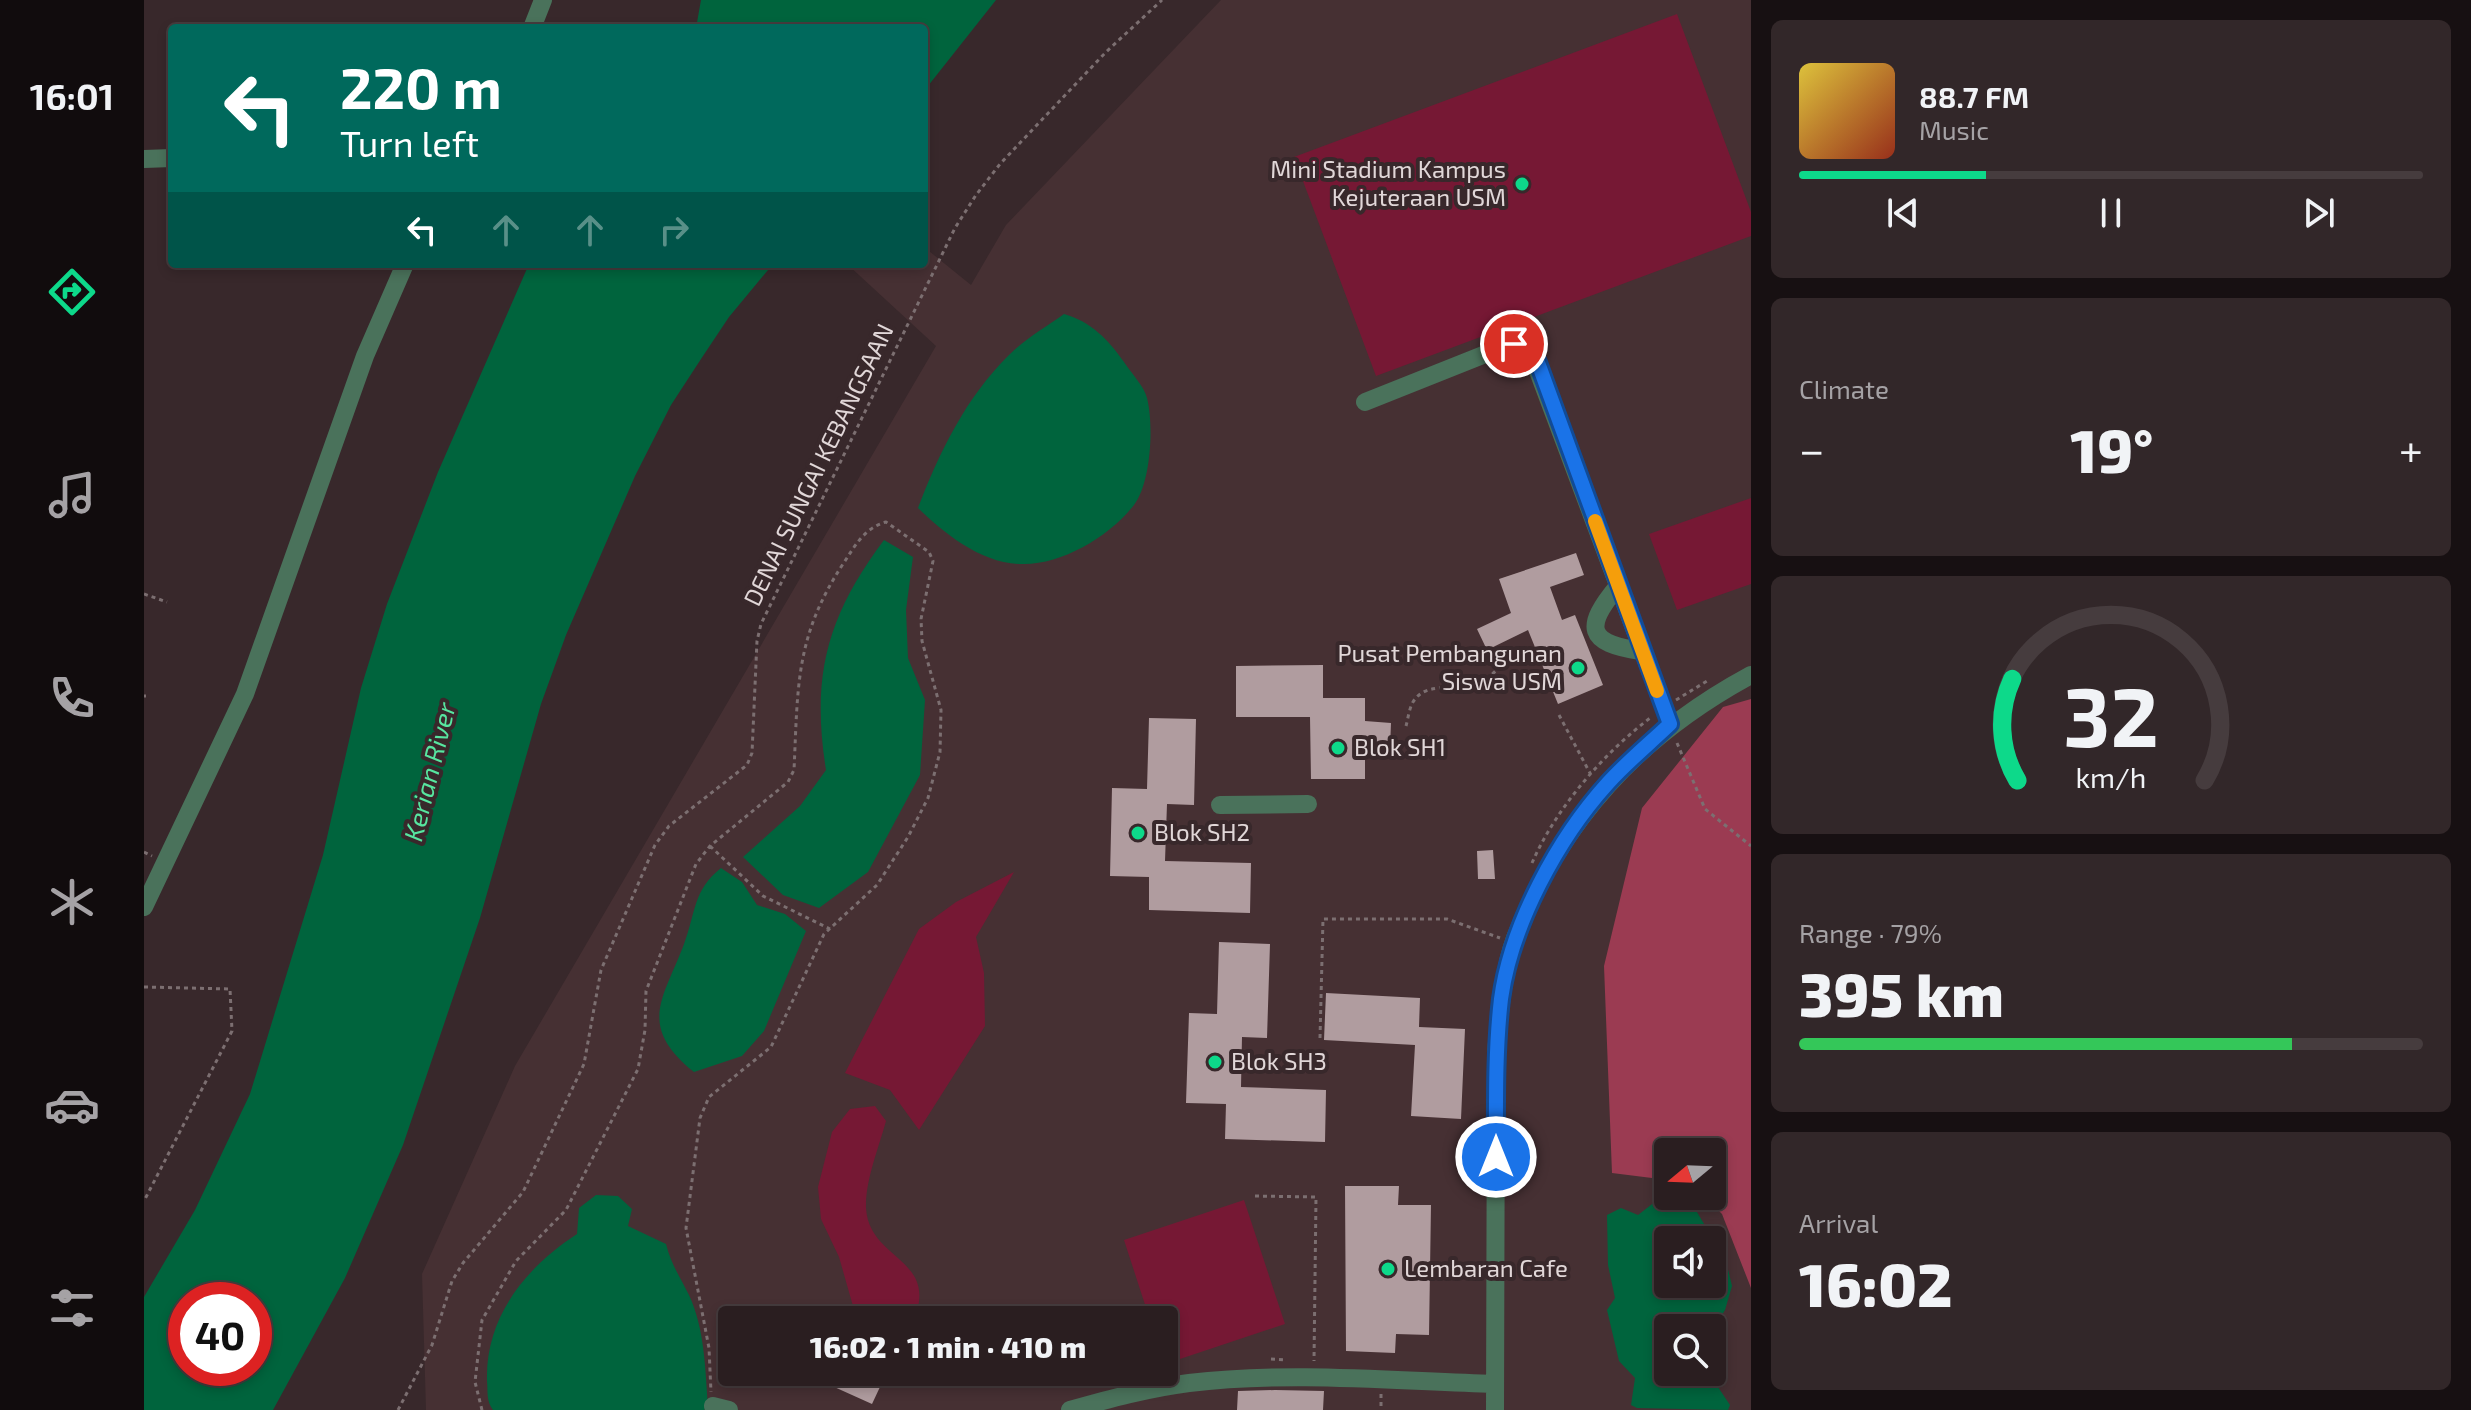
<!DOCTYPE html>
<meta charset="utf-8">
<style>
body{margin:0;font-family:"Exo 2",sans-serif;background:#322729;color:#f1f3f6;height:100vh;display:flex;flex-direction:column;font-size:30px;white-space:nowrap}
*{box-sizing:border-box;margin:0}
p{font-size:26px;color:#a5a2a5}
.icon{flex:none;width:44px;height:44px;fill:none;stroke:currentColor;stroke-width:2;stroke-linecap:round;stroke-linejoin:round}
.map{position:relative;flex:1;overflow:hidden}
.sheet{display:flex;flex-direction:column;gap:20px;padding:20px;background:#171012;width:720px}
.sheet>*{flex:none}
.guide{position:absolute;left:24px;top:24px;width:760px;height:244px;border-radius:8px;box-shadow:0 4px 12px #0003,0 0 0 2px #463c3e;background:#00695c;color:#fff;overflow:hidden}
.needle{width:52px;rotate:251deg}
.buttons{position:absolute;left:1510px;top:1138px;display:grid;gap:16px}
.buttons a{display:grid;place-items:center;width:72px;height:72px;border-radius:8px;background:#2a1e20;box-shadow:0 4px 12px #0003,0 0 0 2px #463c3e;font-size:40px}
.speed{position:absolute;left:24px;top:1282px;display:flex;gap:16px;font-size:40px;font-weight:700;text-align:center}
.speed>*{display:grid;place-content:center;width:104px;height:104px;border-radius:50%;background:#2a1e20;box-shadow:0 4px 12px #0003,0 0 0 2px #463c3e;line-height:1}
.speed .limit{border:12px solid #d22;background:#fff;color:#111}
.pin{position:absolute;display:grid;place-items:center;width:68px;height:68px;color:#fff;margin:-34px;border:4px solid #fff;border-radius:50%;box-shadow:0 2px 8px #0007}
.me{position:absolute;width:88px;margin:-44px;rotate:0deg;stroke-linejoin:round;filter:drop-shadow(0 0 6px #0008)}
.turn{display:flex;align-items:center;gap:28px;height:168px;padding:0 40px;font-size:36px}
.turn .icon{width:104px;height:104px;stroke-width:2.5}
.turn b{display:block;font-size:56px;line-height:68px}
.lanes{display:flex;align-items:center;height:76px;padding:0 40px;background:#0003;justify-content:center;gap:40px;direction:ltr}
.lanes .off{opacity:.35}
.big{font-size:60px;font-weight:800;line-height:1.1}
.sheet .widget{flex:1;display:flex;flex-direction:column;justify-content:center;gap:12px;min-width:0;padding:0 28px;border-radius:12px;background:#322729}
.sheet .dial{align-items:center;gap:0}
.dial svg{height:208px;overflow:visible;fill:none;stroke:#463c3e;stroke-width:7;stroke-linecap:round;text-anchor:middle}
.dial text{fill:#f1f3f6;stroke:none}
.song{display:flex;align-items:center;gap:24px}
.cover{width:96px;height:96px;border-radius:12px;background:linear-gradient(135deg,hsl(50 70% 55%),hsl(10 70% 35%))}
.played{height:8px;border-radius:4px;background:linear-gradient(90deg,#0dd98a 30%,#463c3e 30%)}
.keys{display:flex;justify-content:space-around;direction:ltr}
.heat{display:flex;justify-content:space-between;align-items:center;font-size:44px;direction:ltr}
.charge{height:12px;border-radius:6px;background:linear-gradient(90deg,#34c759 79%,#463c3e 0)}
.trip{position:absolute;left:574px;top:1306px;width:460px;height:80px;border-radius:8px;background:#2a1e20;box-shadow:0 4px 12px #0003,0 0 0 2px #463c3e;font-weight:800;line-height:80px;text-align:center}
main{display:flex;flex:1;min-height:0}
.tab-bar{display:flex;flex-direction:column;width:144px;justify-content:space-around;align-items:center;background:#110c0d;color:#a5a2a5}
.tab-bar .icon{width:56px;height:56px}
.tab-bar .active{color:#0dd98a}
.tab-bar b{font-size:36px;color:#f1f3f6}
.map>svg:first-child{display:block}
.built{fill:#463033;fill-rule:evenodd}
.green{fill:#761834}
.forest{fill:#9b3b52}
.water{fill:#00643d;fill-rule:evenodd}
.building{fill:#b09c9f}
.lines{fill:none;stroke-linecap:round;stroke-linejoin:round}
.path{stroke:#7c6f71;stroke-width:3;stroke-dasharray:4 4;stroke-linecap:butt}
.minor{stroke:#4a725b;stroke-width:18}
.route-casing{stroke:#114b97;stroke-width:20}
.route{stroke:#1a73e8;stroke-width:14}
.slow{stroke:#f59e0b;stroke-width:14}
.poi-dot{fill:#0dd98a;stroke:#38282b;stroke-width:3}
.labels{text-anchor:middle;stroke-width:8;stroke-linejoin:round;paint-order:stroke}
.poi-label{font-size:24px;fill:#e1d7d8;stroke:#38282b;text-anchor:start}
.street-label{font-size:24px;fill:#e1d7d8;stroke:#38282b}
.water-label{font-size:26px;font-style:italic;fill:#57e6a0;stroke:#38282b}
</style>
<main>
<nav class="tab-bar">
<b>16:01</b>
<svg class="icon active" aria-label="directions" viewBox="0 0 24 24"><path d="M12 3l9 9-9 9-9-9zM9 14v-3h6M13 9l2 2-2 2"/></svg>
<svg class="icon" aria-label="music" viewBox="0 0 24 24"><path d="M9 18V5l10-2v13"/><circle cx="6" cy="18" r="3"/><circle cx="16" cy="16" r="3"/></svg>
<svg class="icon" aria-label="phone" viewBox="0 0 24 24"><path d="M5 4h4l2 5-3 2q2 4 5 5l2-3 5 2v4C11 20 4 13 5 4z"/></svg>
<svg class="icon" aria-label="climate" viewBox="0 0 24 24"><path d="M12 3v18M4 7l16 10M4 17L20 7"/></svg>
<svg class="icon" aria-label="car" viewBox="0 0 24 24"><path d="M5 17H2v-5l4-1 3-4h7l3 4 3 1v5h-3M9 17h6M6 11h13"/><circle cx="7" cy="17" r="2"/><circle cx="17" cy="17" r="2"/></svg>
<svg class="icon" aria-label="filters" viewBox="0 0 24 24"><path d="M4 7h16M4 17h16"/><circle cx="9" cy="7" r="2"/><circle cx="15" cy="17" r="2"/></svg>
</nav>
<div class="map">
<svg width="1607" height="1410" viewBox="0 0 1607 1410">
<rect width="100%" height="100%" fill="#38282b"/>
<path class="built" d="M1077 0H1607V1410H282L278 1274 371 1066 792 346 703 264H780V247L827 285 862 225ZM1524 1152H1568V1196H1524ZM1524 1240H1568V1284H1524ZM588 1320H1020V1372H588ZM1524 1328H1568V1372H1524Z"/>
<path class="green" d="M1533 14 1607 212V236L1232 376 1150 157Z
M1607 498V584L1533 610 1505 534Z
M870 872 832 937 840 973 841 1026 775 1130 746 1090 701 1073 775 929 812 902Z
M731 1106 742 1121C735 1147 721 1181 722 1208 725 1261 795 1257 770 1320H713L695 1257 677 1219 674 1187 688 1132 706 1109Z
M1100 1200 1141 1324 1021 1364 1020 1320H1006L980 1240Z"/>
<path class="forest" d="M1607 699V1288L1578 1214 1560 1196H1568V1152H1524V1180L1468 1173 1460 966 1498 808 1579 707Z"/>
<path class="water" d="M557 0H852L780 91V28H552Z
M385 264H629L585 317 557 359 527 405 491 476 422 635 397 704 336 918 259 1145 201 1278 129 1410H0V1297L51 1210 106 1094 179 855 217 688 243 604 294 472ZM110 1300V1368H42V1300Z
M920 314C946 321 965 340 980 362 987 373 1000 386 1003 398 1010 425 1007 483 990 505 966 536 919 564 880 564 839 565 801 534 774 508 795 453 822 397 865 355 881 339 902 327 920 314Z
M740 540 769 557 762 610 764 658 781 700 776 775 724 872 675 908 639 895 599 857 656 806 682 770C667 676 683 616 740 540Z
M577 868 598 882 613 905 641 914 662 931 620 1031 598 1056 550 1072C492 1025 520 998 540 944 552 912 549 890 577 868Z
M452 1195 474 1196 488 1209 484 1226 522 1244C527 1264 536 1277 545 1295 561 1330 561 1368 564 1406L560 1410H349C342 1401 344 1391 343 1381 341 1317 382 1267 433 1234L435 1208Z
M1531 1198 1550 1207 1582 1261 1588 1286 1581 1310 1568 1331V1328H1524V1372H1564L1586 1405 1584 1410 1493 1408 1487 1405 1491 1378 1475 1361 1463 1310 1471 1298 1464 1265 1463 1215 1477 1208 1494 1215 1512 1201ZM1568 1240V1284H1524V1240Z"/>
<path class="building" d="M1432 553 1440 575 1406 587 1418 620 1431 615 1459 685 1414 704 1384 630 1343 650 1333 629 1367 613 1355 579Z
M1179 665V698H1221V721L1247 723 1246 748 1221 747V779H1167L1166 717H1092V666Z
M1005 718 1052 719 1050 805 1023 804 1021 861 1107 863 1106 913 1005 910V877L966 876 968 788 1003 789Z
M1349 850 1351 879H1334L1333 851Z
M1075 942 1126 944 1123 1038 1098 1037 1097 1087 1182 1090 1181 1142 1081 1139 1082 1104 1042 1103 1045 1013 1073 1014Z
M1182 993 1276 998 1275 1027 1321 1029 1317 1119 1267 1116 1271 1045 1180 1040Z
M1201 1186H1255L1254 1205H1287L1285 1335 1252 1334 1251 1353 1202 1351Z
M657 1372H743L728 1404Z
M1131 1390 1180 1391 1179 1410H1093L1094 1391Z"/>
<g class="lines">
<path class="path" d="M0 594 23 602
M0 696H2
M1532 700 1563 681
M1415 715 1447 775
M1262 726C1264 719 1265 709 1269 702 1287 672 1334 706 1361 658
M1533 743 1561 809 1607 846
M566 846 619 896 686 929
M0 852 8 856
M1388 863C1412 808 1459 754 1506 718
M0 987 86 989 88 1031 0 1201
M1176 1038 1179 919H1303L1356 938
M1111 1196 1172 1197 1170 1361
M1127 1359 1143 1360
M1237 1394V1410
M254 1410 288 1345 308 1281 319 1263 379 1192 440 1064 457 970 511 845 525 826 603 765 608 753 613 641 617 624 811 228 832 195 856 164 962 52 1018 0
M338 1410 331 1382 338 1320 372 1261 422 1210 494 1069 501 1030 502 991 552 864 566 846 644 782 650 770C654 686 651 637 699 564 711 546 720 528 742 522L785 552 789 561 777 619 778 641 797 710 796 752 784 798 764 837 733 885 680 934 627 1047 565 1097 556 1118 542 1228 565 1348 567 1392"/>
<path class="minor" d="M388 28 399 0
M0 159 28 158
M1221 402 1354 349 1370 344 1385 347 1526 724
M1474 586C1440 627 1442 643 1497 651
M1076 805 1164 804
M0 907 101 694 221 356 261 264
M569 1406 585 1410
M926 1410C965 1399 1005 1388 1045 1383 1146 1371 1250 1381 1351 1384
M1351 1410 1352 1052C1356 1015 1358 974 1371 938 1417 819 1496 735 1607 675"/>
</g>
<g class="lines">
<defs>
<path id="route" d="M1352 1157C1352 1104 1351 1051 1357 999 1367 925 1414 838 1464 783 1483 762 1505 744 1526 724L1393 360 1385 347 1370 344"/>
</defs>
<use href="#route" class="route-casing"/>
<use href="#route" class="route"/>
<path class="slow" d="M1451 521 1513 691"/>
</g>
<g class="poi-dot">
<circle cx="1378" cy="184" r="8"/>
<circle cx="1434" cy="668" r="8"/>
<circle cx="1194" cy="748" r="8"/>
<circle cx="994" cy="833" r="8"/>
<circle cx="1071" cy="1062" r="8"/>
<circle cx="1244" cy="1269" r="8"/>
</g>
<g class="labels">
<g class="poi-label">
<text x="1362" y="178" text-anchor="end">Mini Stadium Kampus<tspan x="1362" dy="28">Kejuteraan USM</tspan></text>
<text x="1418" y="662" text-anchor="end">Pusat Pembangunan<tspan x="1418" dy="28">Siswa USM</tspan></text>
<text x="1210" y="756">Blok SH1</text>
<text x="1010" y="841">Blok SH2</text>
<text x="1087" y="1070">Blok SH3</text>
<text x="1260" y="1277">Lembaran Cafe</text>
</g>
<g class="street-label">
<text transform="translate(675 465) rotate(-64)" y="8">DENAI SUNGAI KEBANGSAAN</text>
</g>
<g class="water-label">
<text transform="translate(286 772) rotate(-76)" y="9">Kerian River</text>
</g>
</g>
</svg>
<div class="buttons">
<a><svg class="needle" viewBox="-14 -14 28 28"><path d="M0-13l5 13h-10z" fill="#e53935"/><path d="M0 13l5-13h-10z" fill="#a5a2a5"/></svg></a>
<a><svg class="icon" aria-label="sound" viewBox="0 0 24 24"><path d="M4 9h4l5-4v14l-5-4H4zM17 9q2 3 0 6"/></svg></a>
<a><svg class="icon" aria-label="search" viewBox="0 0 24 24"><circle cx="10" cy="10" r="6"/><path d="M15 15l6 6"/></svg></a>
</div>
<div class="speed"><div class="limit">40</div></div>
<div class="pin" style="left:1370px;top:344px;background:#d93025"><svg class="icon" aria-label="arrive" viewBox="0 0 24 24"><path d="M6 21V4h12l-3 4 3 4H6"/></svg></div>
<svg class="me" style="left:1352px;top:1157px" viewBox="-20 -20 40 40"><circle r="17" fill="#1a73e8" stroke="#fff" stroke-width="3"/><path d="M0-11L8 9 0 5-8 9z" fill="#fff"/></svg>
<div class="trip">16:02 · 1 min · 410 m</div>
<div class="guide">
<div class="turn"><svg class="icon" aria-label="left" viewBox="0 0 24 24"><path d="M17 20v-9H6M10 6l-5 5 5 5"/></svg><div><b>220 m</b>Turn left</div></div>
<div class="lanes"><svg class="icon" aria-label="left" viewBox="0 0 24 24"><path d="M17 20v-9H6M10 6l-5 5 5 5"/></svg><svg class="icon off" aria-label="ahead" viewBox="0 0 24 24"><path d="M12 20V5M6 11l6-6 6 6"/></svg><svg class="icon off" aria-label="ahead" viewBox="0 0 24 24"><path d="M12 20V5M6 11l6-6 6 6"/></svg><svg class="icon off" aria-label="right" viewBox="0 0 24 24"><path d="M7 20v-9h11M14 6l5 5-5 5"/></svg></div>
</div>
</div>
<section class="sheet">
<div class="widget">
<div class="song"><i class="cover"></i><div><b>88.7 FM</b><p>Music</p></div></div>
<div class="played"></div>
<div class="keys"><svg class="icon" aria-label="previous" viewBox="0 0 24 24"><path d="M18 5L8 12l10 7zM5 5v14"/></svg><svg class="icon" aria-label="pause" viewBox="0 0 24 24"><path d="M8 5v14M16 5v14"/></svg><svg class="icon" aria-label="next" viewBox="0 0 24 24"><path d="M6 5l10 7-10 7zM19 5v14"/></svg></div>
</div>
<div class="widget"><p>Climate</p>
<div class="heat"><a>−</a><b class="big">19°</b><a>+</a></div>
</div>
<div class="widget dial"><svg viewBox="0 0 100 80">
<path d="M14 69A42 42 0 1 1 86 69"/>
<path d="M14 69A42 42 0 0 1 12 30" stroke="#0dd98a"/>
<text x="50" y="56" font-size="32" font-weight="700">32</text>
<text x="50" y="72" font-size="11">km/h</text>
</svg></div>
<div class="widget"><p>Range · 79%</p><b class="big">395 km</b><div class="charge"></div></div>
<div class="widget"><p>Arrival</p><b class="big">16:02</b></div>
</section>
</main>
